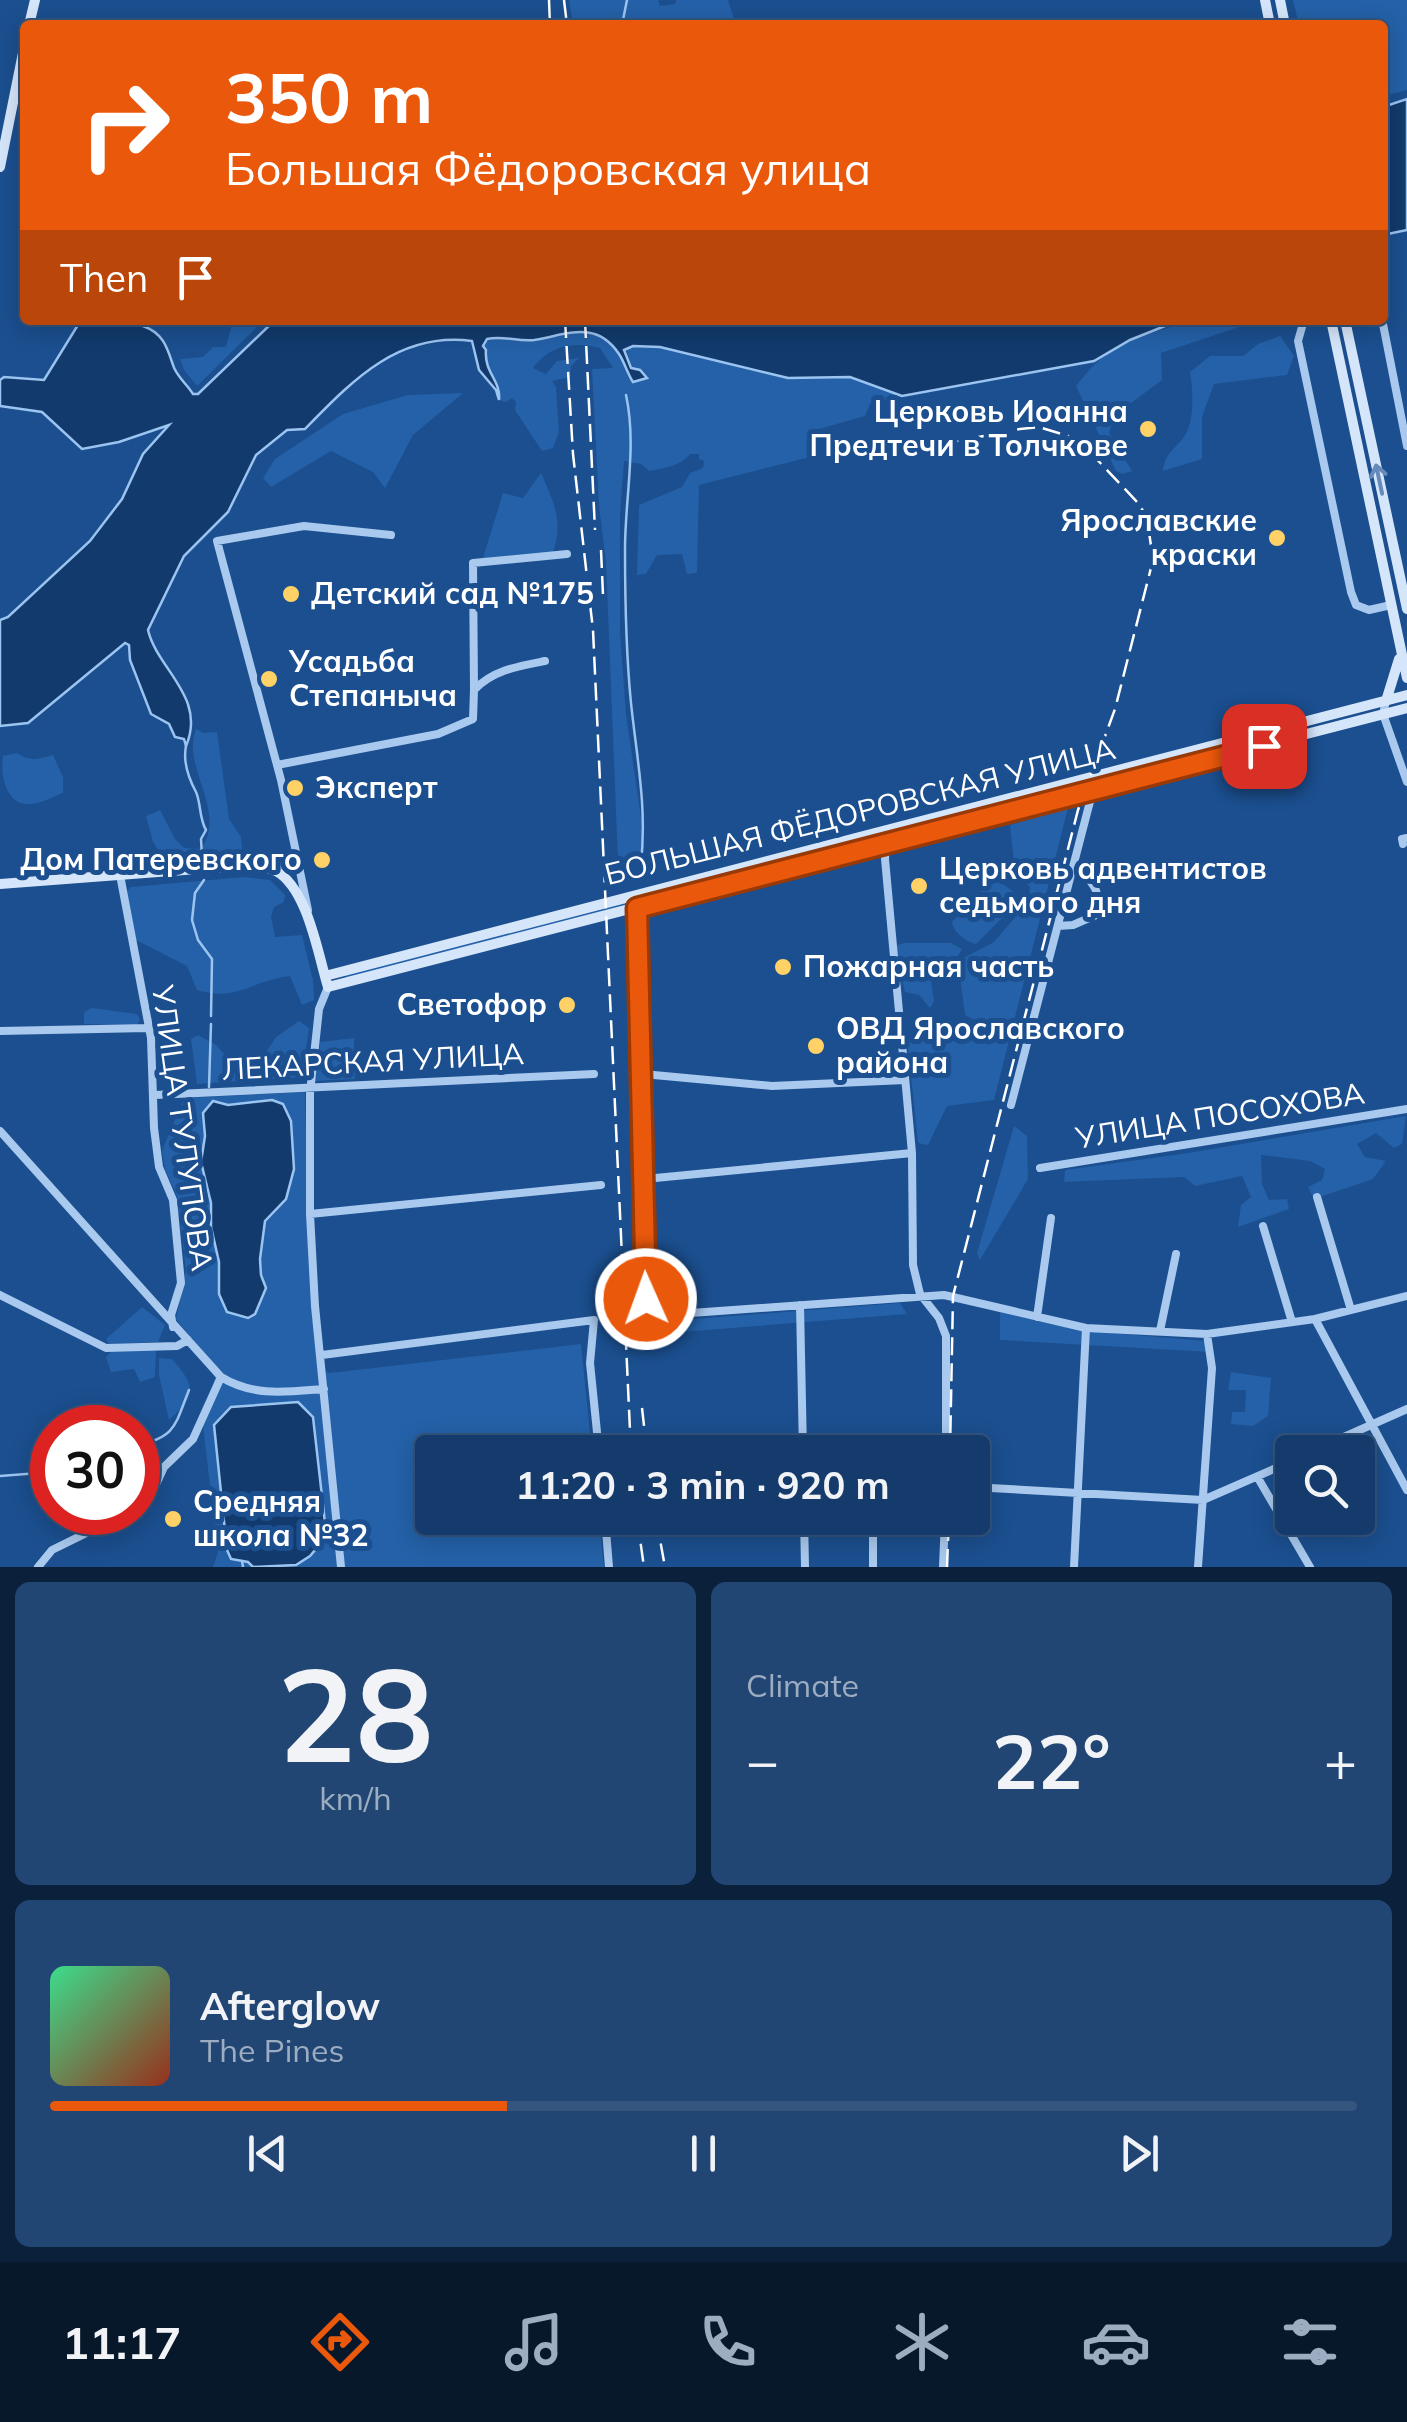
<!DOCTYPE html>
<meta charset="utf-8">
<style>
body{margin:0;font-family:Mulish,sans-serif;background:#214673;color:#f1f3f6;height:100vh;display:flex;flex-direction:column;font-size:38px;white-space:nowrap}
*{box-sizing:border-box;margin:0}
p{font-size:32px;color:#9dadc1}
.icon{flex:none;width:55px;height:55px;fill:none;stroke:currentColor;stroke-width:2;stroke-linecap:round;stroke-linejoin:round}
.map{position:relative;height:1567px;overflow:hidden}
.side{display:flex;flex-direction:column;gap:15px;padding:15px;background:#0b203b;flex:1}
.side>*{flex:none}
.hud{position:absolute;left:20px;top:20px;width:1368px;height:305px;border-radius:10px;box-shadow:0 5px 25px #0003,0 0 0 2px #33557e;background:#ea580c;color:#fff;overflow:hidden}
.controls{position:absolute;left:1275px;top:1435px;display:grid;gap:20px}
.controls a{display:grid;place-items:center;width:100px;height:100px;border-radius:10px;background:#143b6b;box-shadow:0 5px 25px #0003,0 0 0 2px #33557e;font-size:50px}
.speed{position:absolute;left:30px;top:1405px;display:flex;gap:20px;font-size:50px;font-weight:700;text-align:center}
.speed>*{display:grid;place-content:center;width:130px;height:130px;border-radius:50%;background:#143b6b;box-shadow:0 5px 25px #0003,0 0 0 2px #33557e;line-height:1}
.speed .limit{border:15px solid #d22;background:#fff;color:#111}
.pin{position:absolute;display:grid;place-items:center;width:85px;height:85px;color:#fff;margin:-42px;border-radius:20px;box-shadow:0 5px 15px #0006}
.me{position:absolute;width:110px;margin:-55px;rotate:358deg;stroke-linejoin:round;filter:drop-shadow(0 0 8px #0008)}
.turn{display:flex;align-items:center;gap:35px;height:210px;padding:0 40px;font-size:45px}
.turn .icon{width:130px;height:130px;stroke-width:2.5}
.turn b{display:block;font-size:70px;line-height:85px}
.then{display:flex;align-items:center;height:95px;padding:0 40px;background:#0003;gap:20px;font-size:38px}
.big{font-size:75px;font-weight:700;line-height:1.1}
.side .tile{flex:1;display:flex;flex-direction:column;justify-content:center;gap:15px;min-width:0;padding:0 35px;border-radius:15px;background:#214673}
.side .dial{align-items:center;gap:0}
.dial b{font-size:130px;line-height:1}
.song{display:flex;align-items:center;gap:30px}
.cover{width:120px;height:120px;border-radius:15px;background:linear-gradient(135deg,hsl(150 70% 55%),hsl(10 70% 35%))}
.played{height:10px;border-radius:5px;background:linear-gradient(90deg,#ea580c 35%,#33557e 35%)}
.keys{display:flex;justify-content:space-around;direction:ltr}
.heat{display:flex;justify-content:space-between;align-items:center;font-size:55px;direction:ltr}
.side .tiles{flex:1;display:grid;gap:15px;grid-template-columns:1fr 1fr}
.tile:last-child{grid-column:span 2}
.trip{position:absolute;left:415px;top:1435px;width:575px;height:100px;border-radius:10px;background:#143b6b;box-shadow:0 5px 25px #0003,0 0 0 2px #33557e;font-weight:700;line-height:100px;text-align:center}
.tab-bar{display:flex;height:160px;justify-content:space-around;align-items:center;background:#08182b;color:#9dadc1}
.tab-bar .icon{width:70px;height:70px}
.tab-bar .on{color:#ea580c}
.tab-bar b{font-size:45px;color:#f1f3f6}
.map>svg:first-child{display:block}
.green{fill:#2461a8}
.water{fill:#123a6d;stroke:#9cc4f0;stroke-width:2.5}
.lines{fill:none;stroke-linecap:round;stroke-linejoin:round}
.stream{stroke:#9cc4f0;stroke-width:2.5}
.minor{stroke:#a9c9ee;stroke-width:8}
.secondary{stroke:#d6e6fa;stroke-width:10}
.rail{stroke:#fff;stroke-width:2.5;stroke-dasharray:18 8;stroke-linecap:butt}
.oneway{stroke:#668bba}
.route-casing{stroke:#983908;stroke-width:25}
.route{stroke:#ea580c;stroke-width:18}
.poi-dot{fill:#ffd166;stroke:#1b4f8f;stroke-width:4}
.labels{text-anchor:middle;stroke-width:10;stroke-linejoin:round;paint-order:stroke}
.poi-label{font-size:30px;font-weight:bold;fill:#fff;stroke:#1b4f8f;text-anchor:start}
.street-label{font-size:30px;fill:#fff;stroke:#1b4f8f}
</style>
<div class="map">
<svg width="1407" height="1567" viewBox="0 0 1407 1567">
<rect width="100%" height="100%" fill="#1b4f8f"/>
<path class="green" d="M569 0H658L660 6 675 4 676 0H728L736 25H573Z
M1293 0H1407V90L1383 96 1382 25H1299Z
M233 320 263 321 197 386 184 370 180 359 203 357 213 347H226Z
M1192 320H1242V326L1161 353 1162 380 1115 415 1109 433 1132 471 1122 474 1116 471 1076 386C1110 340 1141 338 1192 320Z
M587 331C612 338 621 356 629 379L636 380 642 376 640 370 631 368 626 347C673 338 719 365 764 373 793 379 822 373 850 377 868 380 886 390 902 396L870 404 865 416 812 431 810 442 814 456 699 485 697 573 687 574 682 554 657 555 646 574 637 575 639 505 682 487 690 473 703 468 704 461 699 459V454H690C681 466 664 468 649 471L641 464 624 461 620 515V632L626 714 641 818 642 857 618 862 606 562 599 506 592 369 613 368 600 348C575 341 548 346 533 368L546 374 557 361 579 358 571 366 570 377 552 381 556 387 559 432 553 448 542 451 515 410 516 402 512 398 506 402 499 400C501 380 484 373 486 350L483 346 488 339C502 335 514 342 529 341 549 339 567 331 587 331Z
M1280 336 1294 356 1287 375 1214 384 1202 417V459L1163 471C1165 453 1174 450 1184 437 1195 421 1193 390 1190 372L1210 356H1243L1258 344Z
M463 393 413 435 385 488 373 472 331 451 271 487 263 478 275 459 343 414 408 395Z
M541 473C556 507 564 523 551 559L483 558 503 493 523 498Z
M196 729 203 733 217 732 229 819 241 837 243 858 167 864 153 842 146 816 160 810 175 839 184 848 201 849C228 811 181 768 196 729Z
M17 753C30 762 39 759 53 755L63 777V793C53 797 42 803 31 804 6 807 0 775 3 756Z
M1068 808 994 1100 947 1106 928 1145 918 1143 907 1037 977 1040 984 1025 965 1015 958 961 994 942 1028 902 1030 887 1015 873 1010 825Z
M751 870 752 873 346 978V975Z
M244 877 270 880 285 895 284 902 274 907 271 917 275 937 302 935 313 980 314 1000 302 1005 290 976C250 981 238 1002 197 990L187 966 136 940 127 891 131 887Z
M994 878 1017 894 1019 901 976 944C966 942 953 932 952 922Z
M905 943H951L962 949 956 959 935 960 929 966 934 1001 930 1008 919 995 905 992 895 952 897 945Z
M92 1008 137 1014 140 1020 137 1025 84 1024V1012Z
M299 1021 309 1028 302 1077 197 1084 191 1039 198 1035 216 1045 234 1065 259 1063 276 1037Z
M354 1038 355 1079 316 1081 320 1042Z
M305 1092 309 1242 318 1365 328 1373 339 1372 581 1344 592 1452H432V1518H599L604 1567H213L218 1553 203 1426 217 1369 176 1319 186 1270 177 1196 165 1169 162 1151 184 1098Z
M1406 1116 1402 1144 1394 1148 1376 1133 1357 1144 1365 1157 1386 1161 1373 1179 1314 1199 1308 1187 1322 1180 1325 1169 1310 1161 1261 1155 1262 1184 1269 1200 1287 1199 1289 1209 1238 1227 1241 1205 1251 1197 1242 1176 1195 1186 1184 1177 1064 1182 1065 1170 1188 1153Z
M1014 1126 1027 1136 1028 1179 980 1260 977 1253Z
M900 1303 907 1314 681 1332 680 1320Z
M142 1307 165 1325 158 1342 109 1344 106 1339Z
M1000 1312 1086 1331 1207 1341 1211 1352 1000 1340Z
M156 1350 155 1377 140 1382 134 1369 111 1372 106 1357 112 1351Z
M159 1358 172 1359C196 1386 197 1396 169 1420L159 1375Z
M1231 1372 1271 1378 1268 1416 1253 1426 1231 1424 1232 1412H1245L1246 1390H1228Z"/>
<path class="water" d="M1407 99V230L1383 235V107Z
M81 320H143V326C163 333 167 347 173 365 176 376 187 384 193 394H198L275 320H1180L1130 340 1094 361 902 396 850 377 788 378 660 347 633 346 624 350 631 368 640 370 647 378 633 382C627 373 625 363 619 354 596 319 566 335 534 340 518 342 503 335 487 339L483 346 486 350C484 373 501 380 499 400L496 390 479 370 472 341C398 331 351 382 305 429L287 430 256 455 228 512 184 556 148 630C157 669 207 697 186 746L184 739 175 737 169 724 151 714 130 660 129 645 125 643 28 723 0 726V620L8 617 90 541 122 499 143 454 169 425 119 442 82 449 42 412 0 406V380L4 377 44 380Z
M272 1100 283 1104 291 1121 294 1169 286 1199 265 1221 260 1259 261 1275 266 1288 255 1314 248 1318 227 1312 219 1294V1262L211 1227V1203L201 1162 205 1136 203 1113 213 1101 228 1105Z
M298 1402 313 1417 325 1523 321 1543 310 1556 296 1565 253 1567 248 1562 231 1559 227 1550 214 1425 231 1407Z"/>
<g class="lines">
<path class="stream" d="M622 25 627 0
M626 395C637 445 625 498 625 549 625 600 626 653 631 703 637 760 647 806 641 864
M186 746C183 761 189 779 196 792 201 803 199 818 206 830L201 839 202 857
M204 880 195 893 192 920 198 940 212 959 211 1016
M209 1087 211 1024
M138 1445C176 1437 175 1425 189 1390
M0 1476 52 1472
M242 1561 243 1567"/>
<path class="minor" d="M1382 319 1407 446
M1304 320 1298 341 1351 592 1356 605 1369 610 1391 605
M474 690 473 563 567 554
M1386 701 1383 714 1407 782
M277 765 438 734 473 719 474 690C493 670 519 666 545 661
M887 830 885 859 912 1153 913 1265 920 1294 939 1318 946 1336V1452
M1403 844 1402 839 1407 838
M268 867 298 861
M120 875 151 1038 154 1128 159 1167 173 1200 181 1283 171 1315 173 1327
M637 908 645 1179V1292L649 1316 944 1295 1086 1328 1207 1334 1315 1319 1407 1296
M308 910 281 780 217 541 304 526 391 535
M1058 926 1073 925 1096 915C1103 892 1092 879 1073 868
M328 987 319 1009 310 1093V1214L315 1306 341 1567
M0 1031 147 1028
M643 1074 772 1086 905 1080
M155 1095 594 1074
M1011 1105 1093 790
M0 1131 221 1377C254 1397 286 1392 324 1389
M1040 1168 1407 1109
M645 1179 912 1153
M1317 1197 1351 1310
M310 1214 601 1185
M1263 1226 1292 1322
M0 1295 106 1348 177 1346 188 1340
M800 1305 803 1452
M1037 1317 1051 1218
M1315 1319 1407 1490
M1160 1331 1176 1254
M322 1355 594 1320 590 1363 599 1452
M1310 1452 1407 1409
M1258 1478 1310 1567
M972 1487 1203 1500 1292 1461
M138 1508 147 1504 164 1467 193 1439 221 1377
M605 1518 609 1567
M804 1518 805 1567
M38 1567 52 1550 129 1512
M873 1567V1518
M943 1567 945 1518
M1074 1567 1086 1328
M1198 1567 1212 1368 1207 1334"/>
<path class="secondary" d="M1265 0 1270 25
M1280 0 1285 25
M29 25 35 0
M0 167 25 43
M1331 320 1407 678
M1345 320 1407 609
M1386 701 1399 659
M0 884 237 866C250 866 264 865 276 871 308 889 318 955 328 987L1407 708
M325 976 1407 695"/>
<path class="rail" d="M549 0 550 25
M564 0 567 25
M565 320 573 454 593 630 631 1452
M585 320 595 530
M864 459 1020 429 1039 427 1068 436 1089 451 1139 504 1147 518 1153 560 1115 709 1078 810 953 1296 950 1452
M601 550 603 595
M642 1408 647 1452
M637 1518 644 1567
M656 1518 665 1567
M947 1567 949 1518"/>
</g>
<defs><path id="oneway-shaft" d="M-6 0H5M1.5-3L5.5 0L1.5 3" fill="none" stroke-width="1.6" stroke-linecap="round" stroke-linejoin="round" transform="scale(2.5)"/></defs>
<use class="oneway" href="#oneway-shaft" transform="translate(1379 479) rotate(-102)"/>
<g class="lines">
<defs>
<path id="route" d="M646 1299 637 908 1264 746"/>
</defs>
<use href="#route" class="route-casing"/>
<use href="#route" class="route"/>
</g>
<g class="poi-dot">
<circle cx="1148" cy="429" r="10"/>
<circle cx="1277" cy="538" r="10"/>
<circle cx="291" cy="594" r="10"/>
<circle cx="269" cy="679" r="10"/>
<circle cx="295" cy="788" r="10"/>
<circle cx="322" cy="860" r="10"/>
<circle cx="919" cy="886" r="10"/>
<circle cx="783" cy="967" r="10"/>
<circle cx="567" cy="1005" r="10"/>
<circle cx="816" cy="1046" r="10"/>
<circle cx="173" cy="1519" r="10"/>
</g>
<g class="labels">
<g class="poi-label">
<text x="1128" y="422" text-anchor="end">Церковь Иоанна<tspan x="1128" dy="34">Предтечи в Толчкове</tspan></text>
<text x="1257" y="531" text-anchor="end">Ярославские<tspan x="1257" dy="34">краски</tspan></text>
<text x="311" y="604">Детский сад №175</text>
<text x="289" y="672">Усадьба<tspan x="289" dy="34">Степаныча</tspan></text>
<text x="315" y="798">Эксперт</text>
<text x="302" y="870" text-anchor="end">Дом Патеревского</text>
<text x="939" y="879">Церковь адвентистов<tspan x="939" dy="34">седьмого дня</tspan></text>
<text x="803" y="977">Пожарная часть</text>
<text x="547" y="1015" text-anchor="end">Светофор</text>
<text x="836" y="1039">ОВД Ярославского<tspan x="836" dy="34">района</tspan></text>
<text x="193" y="1512">Средняя<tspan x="193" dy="34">школа №32</tspan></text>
</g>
<g class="street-label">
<text transform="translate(860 812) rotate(-14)" y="10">БОЛЬШАЯ ФЁДОРОВСКАЯ УЛИЦА</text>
<text transform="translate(373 1062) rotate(-3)" y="10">ЛЕКАРСКАЯ УЛИЦА</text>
<text transform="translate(1220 1116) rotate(-9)" y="10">УЛИЦА ПОСОХОВА</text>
<text transform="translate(182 1128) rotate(82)" y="10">УЛИЦА ТУЛУПОВА</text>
</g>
</g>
</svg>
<div class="controls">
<a><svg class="icon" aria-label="search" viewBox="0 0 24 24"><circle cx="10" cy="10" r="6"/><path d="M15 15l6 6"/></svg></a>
</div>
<div class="speed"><div class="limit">30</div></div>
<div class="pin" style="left:1264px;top:746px;background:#d93025"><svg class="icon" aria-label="arrive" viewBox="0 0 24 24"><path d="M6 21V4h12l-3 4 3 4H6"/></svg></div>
<svg class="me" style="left:646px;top:1299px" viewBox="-20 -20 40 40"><circle r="17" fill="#ea580c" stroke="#fff" stroke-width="3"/><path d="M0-11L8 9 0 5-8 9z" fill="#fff"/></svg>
<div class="trip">11:20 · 3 min · 920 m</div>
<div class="hud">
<div class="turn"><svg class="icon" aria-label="right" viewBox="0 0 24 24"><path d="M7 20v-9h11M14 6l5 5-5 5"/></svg><div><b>350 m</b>Большая Фёдоровская улица</div></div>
<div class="then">Then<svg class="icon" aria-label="arrive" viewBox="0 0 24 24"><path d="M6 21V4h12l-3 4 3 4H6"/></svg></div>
</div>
</div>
<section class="side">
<div class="tiles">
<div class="tile dial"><b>28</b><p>km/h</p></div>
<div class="tile"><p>Climate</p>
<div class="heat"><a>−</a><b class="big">22°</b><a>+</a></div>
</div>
<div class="tile">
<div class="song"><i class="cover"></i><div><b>Afterglow</b><p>The Pines</p></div></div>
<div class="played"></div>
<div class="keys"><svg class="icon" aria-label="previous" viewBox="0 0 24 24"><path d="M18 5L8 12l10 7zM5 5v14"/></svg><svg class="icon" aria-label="pause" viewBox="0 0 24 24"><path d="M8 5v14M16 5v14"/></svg><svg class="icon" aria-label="next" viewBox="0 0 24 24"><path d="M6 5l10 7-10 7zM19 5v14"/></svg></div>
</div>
</div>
</section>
<nav class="tab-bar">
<b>11:17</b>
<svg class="icon on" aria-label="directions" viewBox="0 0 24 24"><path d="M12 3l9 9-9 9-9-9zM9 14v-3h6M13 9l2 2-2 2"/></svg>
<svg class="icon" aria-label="music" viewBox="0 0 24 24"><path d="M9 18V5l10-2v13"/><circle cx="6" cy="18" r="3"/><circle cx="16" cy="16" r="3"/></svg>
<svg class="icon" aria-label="phone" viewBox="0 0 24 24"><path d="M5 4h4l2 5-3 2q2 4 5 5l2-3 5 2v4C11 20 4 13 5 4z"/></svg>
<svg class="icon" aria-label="climate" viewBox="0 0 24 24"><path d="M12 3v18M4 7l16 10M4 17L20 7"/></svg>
<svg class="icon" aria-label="car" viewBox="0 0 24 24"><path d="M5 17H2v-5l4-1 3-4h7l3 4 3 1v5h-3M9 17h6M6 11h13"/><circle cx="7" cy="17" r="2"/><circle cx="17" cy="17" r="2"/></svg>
<svg class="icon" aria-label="filters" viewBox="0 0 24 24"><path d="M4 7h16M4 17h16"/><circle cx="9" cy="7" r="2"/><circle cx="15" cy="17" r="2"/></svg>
</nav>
